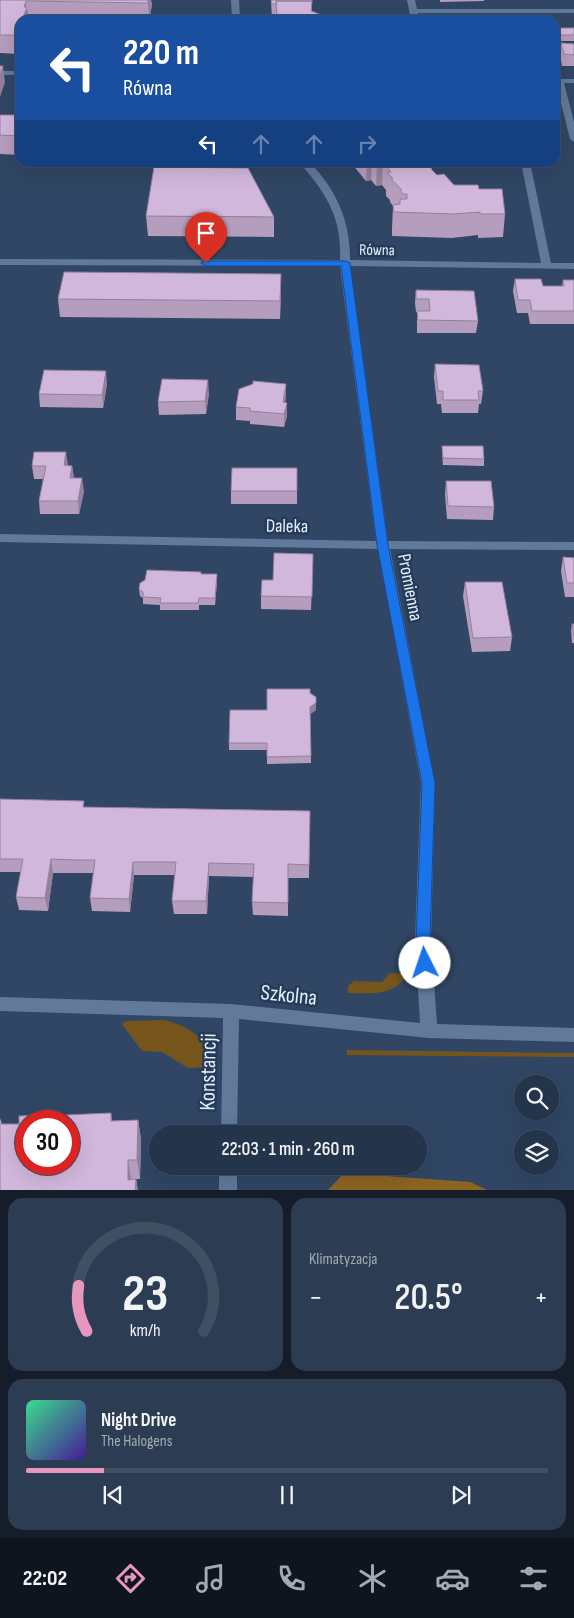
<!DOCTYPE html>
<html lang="pl">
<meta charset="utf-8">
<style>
body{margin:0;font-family:"Sofia Sans Condensed",sans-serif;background:#2c3c52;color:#f1f3f6;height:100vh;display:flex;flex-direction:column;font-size:19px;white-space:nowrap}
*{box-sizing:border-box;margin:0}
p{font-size:16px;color:#a3aab5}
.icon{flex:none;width:28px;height:28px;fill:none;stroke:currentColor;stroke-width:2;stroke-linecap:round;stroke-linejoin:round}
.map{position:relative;height:1190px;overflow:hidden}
.side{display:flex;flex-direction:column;gap:8px;padding:8px;background:#141d29;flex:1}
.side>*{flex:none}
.banner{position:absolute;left:15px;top:15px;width:545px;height:152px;border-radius:15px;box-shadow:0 5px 20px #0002,0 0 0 1px #414f63;background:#1a4fa0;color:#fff;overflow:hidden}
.tools{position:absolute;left:514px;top:1075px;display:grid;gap:10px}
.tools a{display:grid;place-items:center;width:45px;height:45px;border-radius:50%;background:#24344b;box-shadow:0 5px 20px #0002,0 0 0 1px #414f63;font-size:25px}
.speed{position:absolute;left:15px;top:1110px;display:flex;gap:10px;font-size:25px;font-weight:700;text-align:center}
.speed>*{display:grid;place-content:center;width:65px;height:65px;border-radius:50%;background:#24344b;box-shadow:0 5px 20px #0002,0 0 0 1px #414f63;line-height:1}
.speed .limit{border:8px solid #d22;background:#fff;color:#111}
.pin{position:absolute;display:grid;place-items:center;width:42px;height:42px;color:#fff;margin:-51px -21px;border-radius:50% 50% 50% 0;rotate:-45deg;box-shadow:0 0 5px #0007}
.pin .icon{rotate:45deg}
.me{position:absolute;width:55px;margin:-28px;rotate:356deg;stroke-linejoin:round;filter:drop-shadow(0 0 4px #0008)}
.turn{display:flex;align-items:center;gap:18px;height:105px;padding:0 25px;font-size:22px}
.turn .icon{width:65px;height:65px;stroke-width:2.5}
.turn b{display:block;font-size:35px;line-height:42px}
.lanes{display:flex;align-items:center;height:48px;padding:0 25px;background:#0003;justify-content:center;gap:25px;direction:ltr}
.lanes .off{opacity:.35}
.big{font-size:38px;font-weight:600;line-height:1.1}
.side .card{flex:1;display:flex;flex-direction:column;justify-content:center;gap:8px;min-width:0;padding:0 18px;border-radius:15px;background:#2c3c52}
.side .dial{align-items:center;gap:0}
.dial svg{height:130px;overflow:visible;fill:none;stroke:#414f63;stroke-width:7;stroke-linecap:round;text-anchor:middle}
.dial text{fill:#f1f3f6;stroke:none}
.song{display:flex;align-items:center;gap:15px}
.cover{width:60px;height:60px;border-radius:8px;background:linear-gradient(135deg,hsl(150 70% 55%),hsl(260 70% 35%))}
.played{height:5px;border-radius:2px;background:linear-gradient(90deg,#e797bd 15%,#414f63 15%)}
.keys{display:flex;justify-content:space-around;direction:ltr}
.heat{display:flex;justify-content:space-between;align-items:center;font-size:28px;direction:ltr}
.side .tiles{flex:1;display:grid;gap:8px;grid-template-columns:1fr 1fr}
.card:last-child{grid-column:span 2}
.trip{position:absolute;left:149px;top:1125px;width:278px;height:50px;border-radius:25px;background:#24344b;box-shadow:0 5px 20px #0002,0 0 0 1px #414f63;font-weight:600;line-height:50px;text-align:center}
.menu{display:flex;height:80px;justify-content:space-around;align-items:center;background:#0e151e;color:#a3aab5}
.menu .icon{width:35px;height:35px}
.menu .on{color:#e797bd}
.menu b{font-size:22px;color:#f1f3f6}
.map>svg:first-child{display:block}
.green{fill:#76551c}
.forest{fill:#8d6522}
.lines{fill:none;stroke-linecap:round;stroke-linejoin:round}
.minor{fill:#61799a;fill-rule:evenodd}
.wall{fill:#b59dbd}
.shaded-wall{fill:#93809a}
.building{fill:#d2b7dc;stroke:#93809a}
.route{fill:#1a73e8;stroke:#114b97}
.labels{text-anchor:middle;stroke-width:5;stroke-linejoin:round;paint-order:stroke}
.far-street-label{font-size:16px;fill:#e4effe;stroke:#253b58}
.street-label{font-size:19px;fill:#e4effe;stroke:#253b58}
.near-street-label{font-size:22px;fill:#e4effe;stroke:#253b58}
</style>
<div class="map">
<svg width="574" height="1191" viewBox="0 0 574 1191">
<rect width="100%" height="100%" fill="#304664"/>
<path class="green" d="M390 973 407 974C395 997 370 993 348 993V986L354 981 382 982Z
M165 1020C193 1028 207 1038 209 1067L188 1068 162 1052 142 1051 122 1024 126 1021Z
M347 1050 574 1053V1057L347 1055Z"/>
<path class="forest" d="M344 1173 470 1182 487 1190H328Z"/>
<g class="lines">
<path class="minor" d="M231 0H239L240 20H232Z
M407 0H415L417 9H574V13H418L419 20H411Z
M0 71H20V75H0Z
M555 79H574V83H564L574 122V142L570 139Z
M299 162H309C336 188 351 223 350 260L541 263 521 162H530L551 263H574V269L350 266 388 541 574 542V550L390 549 435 783 431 940 437 1024 574 1028V1042L429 1038 239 1019 237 1134H221L223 1018 0 1011V997L231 1004 420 1023 415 940 421 783 378 549 0 542V534L376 541 340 266 0 265V259L340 260C342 217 326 193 299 162Z
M219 1166H237V1191H219Z"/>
</g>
<path class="wall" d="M0 0H151L152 5 149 20H29L19 54 0 53Z
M271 0H312V11L334 20H272Z
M440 0H484V1L440 2Z
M555 28H574V41H555Z
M561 43 574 44V66H562L560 55Z
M0 115H20V155L0 154Z
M352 162H430L432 165V170L437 175 454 185 479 189 505 214 503 237 478 238V235L452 238 392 236V228L393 206 390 202V200L386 196V190L382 185 376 186 371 180 366 181 352 164Z
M146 216 274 217V237L148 236Z
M515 279 543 286H562L563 280H574V324H530L528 313H517L513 291Z
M416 290 478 321 476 333H417V312H416L415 303Z
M281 291 280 319 60 317 58 299Z
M435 364 483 391 481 404H479L478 413H442L441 404H437L434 377Z
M107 384 103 408 40 407 39 394Z
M286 384 285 403 287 416 284 427 250 424V421L236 420V407Z
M209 393 206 414 159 415 158 402Z
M442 446 484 459V466L443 465 442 453Z
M32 466H72L74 478 84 491 79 514H40L39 501 43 479H34Z
M297 468V504H231V491Z
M446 481 494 507 493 520 447 519 445 494Z
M313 554 311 610 261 609V596L273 580Z
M563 557 574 558V597H565L561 571Z
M201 574H217V581L215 605H199V610H160V605L143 604V598L140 596 139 589Z
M465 582 512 637 510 651 472 652 463 596Z
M572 624H574V643H572L571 631Z
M310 693 316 710 310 714 311 763 267 764V750H229V743L267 710Z
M0 799 85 807 310 811 309 878H288V916L253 915 252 902 254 877 209 876 207 914H174L172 901 175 875H134L130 912 92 911 90 898 94 873H53L48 911 19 910 16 897 21 872H0Z
M111 1113 112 1121 138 1120 141 1139 140 1179H136L138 1191H0V1118L2 1124H19V1116L45 1115 46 1121H26V1164H69V1121H64L65 1115Z"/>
<path class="shaded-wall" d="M148 0H151L152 5 149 20Z
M26 1V9L27 7 29 20H22L24 7Z
M20 26V50L19 54 17 35Z
M3 66 5 82 0 97V75Z
M367 162H372L371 180 366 181Z
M383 162 382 185 376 186 377 163Z
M281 274V291L280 319V301Z
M106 371 107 384 103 408 102 395Z
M208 380 209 393 206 414 205 401Z
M286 384V397L283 415V402Z
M287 403V416L284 427V414Z
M66 452 68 465 66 479 64 465Z
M72 466 74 479 70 478Z
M82 478 84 491 79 514 78 501Z
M217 574V581L215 605V598Z
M316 703V710L310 714V707Z
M51 859 53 873 48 911 45 898Z
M133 862 134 875 130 912 129 899Z
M209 863V876L207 914 206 901Z
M138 1120 141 1139 140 1179 137 1160Z
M128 1160 131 1179 128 1180Z
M136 1179 138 1191H135Z"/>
<path class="building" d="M0 0H148V3L26 1 24 7H27L22 20H20V26L17 35H0Z
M271 0H312V1H276V4H272Z
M276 1H312L311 11 334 20H281L277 16Z
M482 18H501V20H483Z
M555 28H574V35H555Z
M561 43 574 44V55L564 54Z
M0 66H3L0 75Z
M0 115H20V136L0 135Z
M383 162H430L432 165 428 166 437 175 444 174 454 185H478L479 189H502L505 214H480V212L454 214 394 212 393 205 400 204V199H407V194H402L401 189 391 179H393L387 172H391Z
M154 167 248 168 274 217 146 216Z
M64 272 281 274 280 301 58 299Z
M515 279H541L543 286H564L563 280H574V311H532L530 300H518Z
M416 290 474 291 478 321 418 320 417 311H430L429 299H416Z
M435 364 479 365 483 391H478L479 400H443V391H438Z
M44 370 106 371 102 395 39 394Z
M162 379 208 380 205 401 158 402Z
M253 381 286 384 283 402 287 403 284 414 250 411V408L236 407 239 389 253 384Z
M442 446H483L484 459 443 458Z
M34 452H66L64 465 72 466 70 478H82L78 501H39L46 466H32Z
M232 468H297V491H231Z
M446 481H491L494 507 448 506Z
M274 553 313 554 312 597 261 596 262 580H273Z
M563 557 574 558V583H567Z
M147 570 201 572V574H217L215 598H199L198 603H160L161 598 143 597V592L139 589 140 583 145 580Z
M465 582H502L512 637 473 638Z
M572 624H574V636Z
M267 689H310V693L316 697V703L310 707 311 756 267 757V743H229L230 710H267Z
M0 799 84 801 83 807 310 811 309 865 288 864V903L252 902 254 864 209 863 206 901H172L176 862H133L129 899 90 898 95 860H75L51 859 45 898 16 897 23 859H0Z
M111 1113V1121L138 1120 137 1160H128V1180L136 1179 135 1191H0V1124H19V1116L45 1115V1121H26V1164H69V1121H64L65 1115Z"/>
<path class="route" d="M202 261H345L350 263 388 545 435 783 430 940 432 963 430 968 425 969 420 968 416 940 422 783 377 545 341 266H206L201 263Z"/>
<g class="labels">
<g class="far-street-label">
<text transform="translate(377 249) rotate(1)" y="6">Równa</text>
</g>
<g class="street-label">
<text transform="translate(287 525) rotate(1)" y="7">Daleka</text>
<text transform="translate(411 587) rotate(79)" y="7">Promienna</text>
</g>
<g class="near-street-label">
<text transform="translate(289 994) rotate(6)" y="8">Szkolna</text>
<text transform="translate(207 1072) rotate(-89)" y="8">Konstancji</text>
</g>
</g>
</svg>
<div class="tools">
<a><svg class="icon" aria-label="search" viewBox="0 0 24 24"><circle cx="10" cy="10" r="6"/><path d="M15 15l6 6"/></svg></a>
<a><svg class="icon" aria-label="layers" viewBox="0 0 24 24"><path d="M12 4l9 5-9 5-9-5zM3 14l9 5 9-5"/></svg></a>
</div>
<div class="speed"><div class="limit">30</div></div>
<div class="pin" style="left:206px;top:263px;background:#d93025"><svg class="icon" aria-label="arrive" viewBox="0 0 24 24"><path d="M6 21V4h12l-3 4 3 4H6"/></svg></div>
<svg class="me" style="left:425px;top:963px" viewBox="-20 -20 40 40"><circle r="19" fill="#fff"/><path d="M0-13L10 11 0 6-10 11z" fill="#1a73e8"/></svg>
<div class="trip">22:03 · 1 min · 260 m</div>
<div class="banner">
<div class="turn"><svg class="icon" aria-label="left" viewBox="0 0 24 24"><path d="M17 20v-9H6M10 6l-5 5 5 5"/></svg><div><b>220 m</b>Równa</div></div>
<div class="lanes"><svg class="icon" aria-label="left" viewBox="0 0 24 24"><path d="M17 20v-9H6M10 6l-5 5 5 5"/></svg><svg class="icon off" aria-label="ahead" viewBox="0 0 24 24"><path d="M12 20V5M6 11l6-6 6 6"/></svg><svg class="icon off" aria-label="ahead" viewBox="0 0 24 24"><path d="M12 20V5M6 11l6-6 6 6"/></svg><svg class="icon off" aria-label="right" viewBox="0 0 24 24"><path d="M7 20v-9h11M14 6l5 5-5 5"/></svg></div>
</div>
</div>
<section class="side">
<div class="tiles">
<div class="card dial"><svg viewBox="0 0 100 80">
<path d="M14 69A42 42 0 1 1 86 69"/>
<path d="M14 69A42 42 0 0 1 9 41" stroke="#e797bd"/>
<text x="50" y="56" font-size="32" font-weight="700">23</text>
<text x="50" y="72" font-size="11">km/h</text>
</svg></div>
<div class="card"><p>Klimatyzacja</p>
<div class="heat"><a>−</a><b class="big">20.5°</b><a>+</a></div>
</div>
<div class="card">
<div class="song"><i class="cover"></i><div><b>Night Drive</b><p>The Halogens</p></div></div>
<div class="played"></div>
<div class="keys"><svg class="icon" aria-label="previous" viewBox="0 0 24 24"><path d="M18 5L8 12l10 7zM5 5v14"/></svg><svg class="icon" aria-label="pause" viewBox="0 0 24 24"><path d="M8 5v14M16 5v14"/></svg><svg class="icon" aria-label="next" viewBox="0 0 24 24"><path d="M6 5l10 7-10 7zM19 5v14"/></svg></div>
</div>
</div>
</section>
<nav class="menu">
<b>22:02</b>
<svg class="icon on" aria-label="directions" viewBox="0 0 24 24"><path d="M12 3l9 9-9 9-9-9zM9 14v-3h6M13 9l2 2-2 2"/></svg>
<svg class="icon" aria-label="music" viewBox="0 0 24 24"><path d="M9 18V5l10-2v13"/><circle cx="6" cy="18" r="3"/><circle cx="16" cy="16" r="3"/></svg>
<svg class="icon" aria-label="phone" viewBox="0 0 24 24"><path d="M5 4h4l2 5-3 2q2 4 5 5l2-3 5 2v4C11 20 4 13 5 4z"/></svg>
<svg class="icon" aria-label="climate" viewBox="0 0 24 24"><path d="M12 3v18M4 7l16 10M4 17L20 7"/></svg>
<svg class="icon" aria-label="car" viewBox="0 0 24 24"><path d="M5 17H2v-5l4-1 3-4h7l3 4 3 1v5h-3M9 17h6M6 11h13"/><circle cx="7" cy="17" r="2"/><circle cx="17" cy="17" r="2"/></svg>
<svg class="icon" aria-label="filters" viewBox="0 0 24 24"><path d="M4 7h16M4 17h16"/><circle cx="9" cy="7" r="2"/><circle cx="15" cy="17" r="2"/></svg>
</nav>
